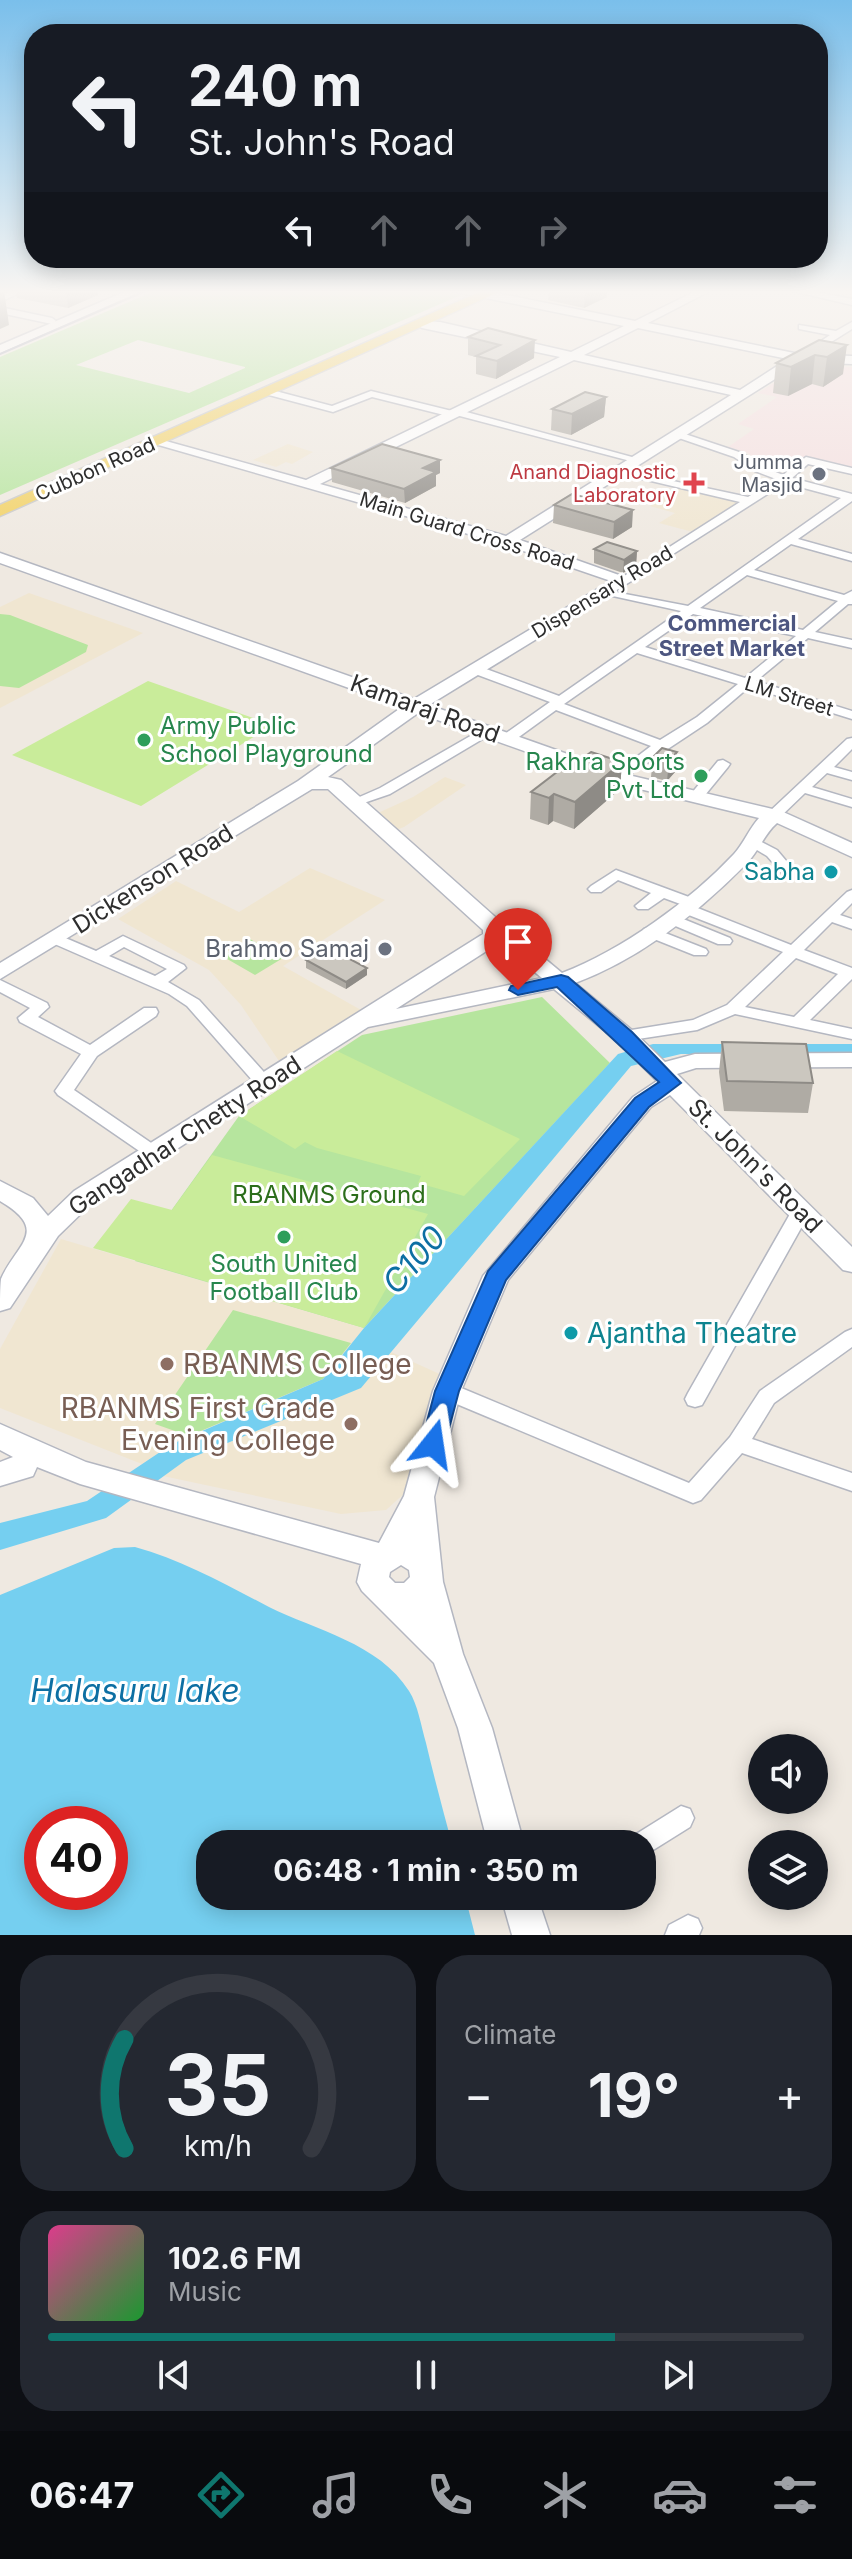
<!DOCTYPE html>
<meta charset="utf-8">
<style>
body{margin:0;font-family:Inter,sans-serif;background:#242831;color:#f1f3f6;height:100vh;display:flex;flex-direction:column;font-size:30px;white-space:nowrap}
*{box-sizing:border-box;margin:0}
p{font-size:26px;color:#9ea1a6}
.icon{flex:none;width:44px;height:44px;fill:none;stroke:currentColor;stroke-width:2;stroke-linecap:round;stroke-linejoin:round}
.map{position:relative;height:1935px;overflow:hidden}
.drawer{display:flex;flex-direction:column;gap:20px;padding:20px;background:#0d0f14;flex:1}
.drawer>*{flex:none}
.top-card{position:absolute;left:24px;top:24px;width:804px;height:244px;border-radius:32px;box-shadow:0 4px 20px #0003;background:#171b24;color:#f1f3f6;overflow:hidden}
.buttons{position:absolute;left:748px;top:1734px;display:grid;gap:16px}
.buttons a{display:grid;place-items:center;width:80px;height:80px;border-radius:50%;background:#171b24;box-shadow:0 4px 20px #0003;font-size:40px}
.speed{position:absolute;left:24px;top:1806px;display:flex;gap:16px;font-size:40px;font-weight:700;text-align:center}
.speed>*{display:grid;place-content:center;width:104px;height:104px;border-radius:50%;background:#171b24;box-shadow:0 4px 20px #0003;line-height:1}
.speed .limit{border:12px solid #d22;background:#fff;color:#111}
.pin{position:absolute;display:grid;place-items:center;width:68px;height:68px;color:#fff;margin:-82px -34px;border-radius:50% 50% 50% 0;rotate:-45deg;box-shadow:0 0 8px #0007}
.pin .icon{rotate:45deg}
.me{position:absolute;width:88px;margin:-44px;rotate:15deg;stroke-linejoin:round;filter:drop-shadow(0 0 6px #0008)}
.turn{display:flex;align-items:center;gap:28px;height:168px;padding:0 32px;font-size:36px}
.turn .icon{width:104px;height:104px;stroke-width:2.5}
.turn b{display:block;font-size:56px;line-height:68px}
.lanes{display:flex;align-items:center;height:76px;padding:0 32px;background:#0003;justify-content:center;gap:40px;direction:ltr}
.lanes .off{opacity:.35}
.big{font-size:60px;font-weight:700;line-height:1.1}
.drawer .tile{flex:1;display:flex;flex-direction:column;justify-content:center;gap:12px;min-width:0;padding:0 28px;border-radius:32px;background:#242831}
.drawer .dial{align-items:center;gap:0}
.dial svg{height:208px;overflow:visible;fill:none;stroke:#363941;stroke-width:7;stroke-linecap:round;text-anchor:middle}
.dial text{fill:#f1f3f6;stroke:none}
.song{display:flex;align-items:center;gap:24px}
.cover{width:96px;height:96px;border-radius:12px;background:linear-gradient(135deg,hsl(330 70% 55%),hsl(130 70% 35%))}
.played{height:8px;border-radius:4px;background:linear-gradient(90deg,#0f766e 75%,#363941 75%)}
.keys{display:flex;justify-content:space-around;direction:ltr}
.heat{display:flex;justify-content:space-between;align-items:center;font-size:44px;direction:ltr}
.drawer .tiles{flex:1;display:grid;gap:20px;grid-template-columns:1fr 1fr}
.tile:last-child{grid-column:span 2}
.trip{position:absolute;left:196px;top:1830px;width:460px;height:80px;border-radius:32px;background:#171b24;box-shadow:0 4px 20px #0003;font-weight:700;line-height:80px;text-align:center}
.menu{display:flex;height:128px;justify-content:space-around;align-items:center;background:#090b0e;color:#9ea1a6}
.menu .icon{width:56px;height:56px}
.menu .on{color:#0f766e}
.menu b{font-size:36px;color:#f1f3f6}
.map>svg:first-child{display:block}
.education{fill:#f0e6d1}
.medical{fill:#f5dfe0}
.green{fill:#b6e59e;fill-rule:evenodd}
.pitch{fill:#c9ec9a}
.water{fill:#75cff0;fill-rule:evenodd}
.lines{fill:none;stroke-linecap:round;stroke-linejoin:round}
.street-casing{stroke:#b4b7c1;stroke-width:3}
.secondary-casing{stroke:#b4b7c1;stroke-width:3}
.primary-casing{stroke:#c9c9c9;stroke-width:3}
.street{fill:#fff;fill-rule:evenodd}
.secondary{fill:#fff;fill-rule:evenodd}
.primary{fill:#f2d163;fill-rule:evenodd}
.rail{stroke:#a3a6b8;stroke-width:2}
.wall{fill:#afaba4}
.shaded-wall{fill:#8e8b86}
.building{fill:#cbc7bf;stroke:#8e8b86;stroke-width:2}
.route{fill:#1a73e8;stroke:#114b97;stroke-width:2}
.worship-dot{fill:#6b7280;stroke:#fff;stroke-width:3}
.health-dot{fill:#e0444e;stroke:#fff;stroke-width:3}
.leisure-dot{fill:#2e9e5b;stroke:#fff;stroke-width:3}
.culture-dot{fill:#0f9aa8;stroke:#fff;stroke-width:3}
.education-dot{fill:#8d6e63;stroke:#fff;stroke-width:3}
.labels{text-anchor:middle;stroke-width:6;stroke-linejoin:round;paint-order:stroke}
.far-worship-label{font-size:20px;fill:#5b616d;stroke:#fff;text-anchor:end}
.far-street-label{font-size:20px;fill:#2e2e2e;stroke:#fff}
.far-health-label{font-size:20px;fill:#be3a42;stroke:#fff;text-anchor:end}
.far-neighbourhood-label{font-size:22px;font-weight:bold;fill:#4d5680;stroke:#fff}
.street-label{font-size:24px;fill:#2e2e2e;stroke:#fff}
.leisure-label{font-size:24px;fill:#27864d;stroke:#fff;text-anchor:start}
.culture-label{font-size:24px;fill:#0d838f;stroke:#fff;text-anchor:end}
.worship-label{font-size:24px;fill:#5b616d;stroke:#fff;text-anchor:end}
.park-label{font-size:24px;fill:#2c6e1b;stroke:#fff}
.near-culture-label{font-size:28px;fill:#0d838f;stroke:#fff;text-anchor:start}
.near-education-label{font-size:28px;fill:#785e54;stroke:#fff;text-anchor:start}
.near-water-label{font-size:32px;font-style:italic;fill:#0d6fa3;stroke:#fff}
</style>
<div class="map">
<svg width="852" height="1935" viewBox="0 0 852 1935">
<rect width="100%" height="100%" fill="#efe9e1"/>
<path class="education" d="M288 444 313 452 292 464 286 462 276 467 253 460Z
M680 485 744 500 693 532 659 523 675 513 650 506Z
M29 593 143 633 0 708V607Z
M445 777 466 785 404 827 396 830 378 813 413 797Z
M310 868 385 900 283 966 361 1010 281 1064 241 1005 209 970 118 919 176 881 239 912Z
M61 1239 135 1261 364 1328 323 1379 172 1444 142 1464 0 1408V1349Z
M391 1352 444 1376 407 1491 386 1510 341 1514 163 1476 186 1460 360 1388Z"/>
<path class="medical" d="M800 366 852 367V470L806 459 799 464 782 460 769 469 748 453 728 447 754 429 738 424 777 397 758 393Z"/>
<path class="green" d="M157 290H437L461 295 0 495V357ZM138 340 245 367V368L189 393 76 365Z
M0 614 10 615 88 645 86 652 19 688 0 686Z
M250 939 283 958 255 975 222 956Z
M542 997 610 1063 364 1328 135 1261 239 1116 362 1035Z
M233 1310 351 1343 323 1379 189 1436 155 1424Z"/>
<path class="pitch" d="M148 681 273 725 141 806 12 755Z
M337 1051 520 1139 464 1196 418 1183 421 1176 317 1148 305 1142 295 1149 239 1116Z
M212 1155 428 1214 364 1328 93 1248 131 1199 172 1210Z"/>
<path class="water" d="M653 1044H852V1054H681L631 1066 361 1388 186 1460 106 1518 0 1550V1523L87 1501 172 1444 323 1379 364 1328 618 1054Z
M135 1547C182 1560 225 1584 269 1607 315 1630 379 1643 409 1691 418 1705 421 1726 426 1743 434 1777 443 1810 452 1844H210V1896H465L475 1935H0V1595L114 1548ZM110 1824V1892H42V1824Z"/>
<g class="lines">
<defs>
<path id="street" d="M14 290H26L0 302V296Z
M788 290H806L852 299V305Z
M0 307 52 318 56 321 52 324 0 313Z
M852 322V329L812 354 805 352 830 335 799 329V325L836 331Z
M268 389 332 406 371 391 452 411 459 410 643 460 638 463 456 415 452 417 372 397 333 412 265 394V390Z
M679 432 742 453 763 467 783 475 806 457 852 468V474L808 464 792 478 852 494V501L798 539 852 554V561L791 544 754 570 844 595 852 591V604H848L815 632 852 640V648L808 638 756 681 852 711V719L749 687 707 723 618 782 613 781 611 778 613 775 651 746 556 710 512 742H502V736L550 702 470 672V666H478L559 696 681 611 599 593V589L688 606 841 498 785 483 629 582H621V578L740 502 617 473V469L748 497 776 479 755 471 734 457 676 437 674 435ZM747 575 838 601 803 630 700 608ZM693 614 796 636 745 678 645 647ZM637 653 738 684 697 717 660 740 564 704Z
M486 727 491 728V734L390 794 355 806 348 802 380 788Z
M852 738V749L834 767 852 772V780L827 773 812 787 852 799V807L805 793 779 818H769L767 815 769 812 847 739Z
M723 760 730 764 728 767 701 800H691L689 797 691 794 718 761Z
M752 837 777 850 793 869 791 872H781L767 856 747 844 745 841 747 838Z
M616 870 697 900 700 903 695 907 791 945 847 892 852 890V903L840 915 852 919V929L832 922 804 950 852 968V979L810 1020 852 1029V1039L735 1014 697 1030 625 1041 619 1040 617 1036 619 1032 693 1020 727 1005 783 952 681 912 678 909 683 905 664 898 648 909H638L635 906 651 893 618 880 601 892H591L588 889 591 886ZM796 958 838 974 794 1017 745 1007Z
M671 914 730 938 732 941 730 944H718L666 922 663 919Z
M650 927 706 949 708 952 706 955H694L644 935 642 932 644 929Z
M56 934 96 951 123 936 184 965 186 968 168 982 199 1000 271 1080 274 1084 271 1088H259L187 1006 169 994 50 942 48 939 50 936ZM124 947 167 969 155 976 109 956Z
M0 980 47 1003 49 1007 38 1017 90 1045 144 1008H156L158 1012 156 1016 97 1056 74 1090 160 1149 163 1153 160 1157H148L58 1095 55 1091 81 1054 20 1022 18 1018 30 1008 0 992Z
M801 1206 808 1207 810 1212 702 1405 695 1407 688 1405 685 1399 688 1393 794 1207Z
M852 1329V1347L774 1403 752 1439 852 1473V1491L742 1453 701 1500 693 1503 440 1397 437 1391 440 1385 447 1383 454 1385 689 1483 730 1437 760 1391 845 1332Z
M681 1806 690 1809 694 1818 690 1827 642 1857V1844H629L633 1836Z
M688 1915 698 1919 702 1928 699 1935H665L669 1925Z"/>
<path id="secondary" d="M129 290H144L0 353V345Z
M446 290 497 293 635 321 698 290H712L648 323 799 354 852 356V364L802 362 520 540 633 580 429 705 624 774 781 811 852 843V857L777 823C764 834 759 851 747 863 699 912 640 959 575 983L633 1031 665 1062 695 1054 852 1053V1067L696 1068 677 1074 852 1247V1272L843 1270 670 1095 651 1107 508 1280 461 1391 434 1497 443 1582 463 1654 492 1728 524 1844H488L458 1728 434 1663 362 1591 357 1582 361 1564 80 1484 37 1467 33 1476 0 1486V1462L13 1457 0 1450V1424L86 1462 379 1543 404 1496 433 1391 483 1276 633 1097 657 1081 617 1041 554 989 368 1027 92 1203 58 1236 10 1308 0 1311C0 1301 0 1287 1 1279 16 1244 51 1231 0 1201V1181L33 1198 48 1216 74 1191 483 934V930L328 789H312L0 979V963L298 781 402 707 0 563V553L414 699 611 581 503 544 148 442 155 438 306 480 560 357 422 328 416 324 418 321 440 322 571 352 624 326ZM638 328 788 359 740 390 584 355ZM574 360 731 395 506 536 320 484ZM418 713 611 782 759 818C749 829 744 843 734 854 690 901 622 950 562 973L502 923 341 780 328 777ZM499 943 542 978 396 1009ZM401 1565 409 1570 410 1577 404 1583H395L389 1577 390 1572Z
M501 1896H537L550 1935H512Z"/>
<path id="primary" d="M484 290H503L0 516V505Z"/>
</defs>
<use href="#street" class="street-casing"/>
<use href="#secondary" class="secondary-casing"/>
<use href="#primary" class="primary-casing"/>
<use href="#street" class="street"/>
<use href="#secondary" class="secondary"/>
<use href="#primary" class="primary"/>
<path class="rail" d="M0 354 148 290"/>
</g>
<path class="wall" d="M16 290H97L98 295 68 308 17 298Z
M549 290H585V292L607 297 584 308 548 300Z
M488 328 534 358 496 379 476 374V357L468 355V337Z
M819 340 843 374 823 387 812 384 788 396 773 393 776 363Z
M606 397 604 417 571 435 551 430 552 409Z
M440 460V473L436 475V486L405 503 332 482 331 468Z
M572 494 632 527 613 539 553 523 554 505Z
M594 549 637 551 636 565 623 573 594 563Z
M662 748 675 772 667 781 651 777 653 757Z
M622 762 620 789 574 829 553 821 548 825 530 819 531 792Z
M306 960 367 975 346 989 306 968Z
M722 1042 813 1083 808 1113 724 1111 719 1072Z"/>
<path class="shaded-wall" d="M0 290H4L9 325 0 329Z
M66 290H97L98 295 68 308Z
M585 290H607V297L584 308Z
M535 340 534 358 496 379 497 361Z
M847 345 843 374 823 387 827 357Z
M815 355 812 384 788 396 791 367Z
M606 397 604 417 571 435 572 414Z
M440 460V473L436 475V486L405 503 404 489 423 468Z
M633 510 632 527 613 539 614 522Z
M637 551 636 565 623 573 624 560Z
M677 752 675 772 667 781 669 761Z
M622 762 620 789 574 829 575 802Z
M554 794 553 821 548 825 549 798Z
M367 968V975L346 989V982Z"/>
<path class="building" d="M488 328 535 340 497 361 476 356 500 345 468 337Z
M819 340 847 345 827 357 815 355 791 367 776 363Z
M585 392 606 397 572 414 552 409Z
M382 444 440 460 423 468 436 472 404 489 331 468Z
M572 494 633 510 614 522 554 505Z
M607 542 637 551 624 560 594 549Z
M662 748 677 752 669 761 653 757Z
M591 752 622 762 575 802 554 794 549 798 531 792 570 762 580 760Z
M327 947 367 968 346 982 306 960Z
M722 1042 806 1044 813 1083 727 1081Z"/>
<linearGradient id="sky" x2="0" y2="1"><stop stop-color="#7abfeb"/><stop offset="0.52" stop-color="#f8f5f2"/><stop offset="1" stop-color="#f8f5f2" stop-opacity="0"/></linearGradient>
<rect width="852" height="561" fill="url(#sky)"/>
<path class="route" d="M561 975 568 977 632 1032 681 1083 649 1107 506 1280 459 1391 445 1444 442 1450 433 1453 425 1450 421 1444 435 1391 488 1271 635 1098 659 1082 557 987 518 995 509 990 511 986Z"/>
<g class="worship-dot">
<circle cx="819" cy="474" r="8"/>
<circle cx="385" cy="949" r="8"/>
</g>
<path class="health-dot" d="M690 471h8v8h8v8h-8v8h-8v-8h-8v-8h8z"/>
<g class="leisure-dot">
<circle cx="144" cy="740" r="8"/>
<circle cx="701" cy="776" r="8"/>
<circle cx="284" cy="1237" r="8"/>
</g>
<g class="culture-dot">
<circle cx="831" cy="872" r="8"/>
<circle cx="571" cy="1333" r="8"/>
</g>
<g class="education-dot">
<circle cx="167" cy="1364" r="8"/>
<circle cx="351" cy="1424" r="8"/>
</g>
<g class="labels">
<g class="far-worship-label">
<text x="803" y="469">Jumma<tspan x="803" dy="23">Masjid</tspan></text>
</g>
<g class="far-street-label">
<text transform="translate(95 469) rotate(-24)" y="7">Cubbon Road</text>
<text transform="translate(467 531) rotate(17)" y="7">Main Guard Cross Road</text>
<text transform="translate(602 592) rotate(-31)" y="7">Dispensary Road</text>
<text transform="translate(789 696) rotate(17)" y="7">LM Street</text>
</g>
<g class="far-health-label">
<text x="676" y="479">Anand Diagnostic<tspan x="676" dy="23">Laboratory</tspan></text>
</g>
<g class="far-neighbourhood-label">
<text x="732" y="631">Commercial<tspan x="732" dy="25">Street Market</tspan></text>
</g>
<g class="street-label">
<text transform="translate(425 709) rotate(20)" y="8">Kamaraj Road</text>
<text transform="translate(153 879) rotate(-32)" y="8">Dickenson Road</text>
<text transform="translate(185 1136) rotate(-33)" y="8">Gangadhar Chetty Road</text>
<text transform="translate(755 1166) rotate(45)" y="8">St. John's Road</text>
</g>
<g class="leisure-label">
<text x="160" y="734">Army Public<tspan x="160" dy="28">School Playground</tspan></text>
<text x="685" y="770" text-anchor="end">Rakhra Sports<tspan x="685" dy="28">Pvt Ltd</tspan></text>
<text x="284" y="1272" text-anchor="middle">South United<tspan x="284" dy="28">Football Club</tspan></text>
</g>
<g class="culture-label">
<text x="815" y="880">Sabha</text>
</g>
<g class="worship-label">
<text x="369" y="957">Brahmo Samaj</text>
</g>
<g class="park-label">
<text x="329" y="1203">RBANMS Ground</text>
</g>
<g class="near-culture-label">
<text x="587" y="1343">Ajantha Theatre</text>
</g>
<g class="near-education-label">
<text x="183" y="1374">RBANMS College</text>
<text x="335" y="1418" text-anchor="end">RBANMS First Grade<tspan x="335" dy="32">Evening College</tspan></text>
</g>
<g class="near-water-label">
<text transform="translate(414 1260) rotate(-49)" y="11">C100</text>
<text x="135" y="1702">Halasuru lake</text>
</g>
</g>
</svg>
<div class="buttons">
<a><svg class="icon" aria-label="sound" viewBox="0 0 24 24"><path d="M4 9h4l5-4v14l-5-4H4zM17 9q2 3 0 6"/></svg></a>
<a><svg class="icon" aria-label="layers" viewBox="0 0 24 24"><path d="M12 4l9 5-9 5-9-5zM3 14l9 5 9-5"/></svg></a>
</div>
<div class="speed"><div class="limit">40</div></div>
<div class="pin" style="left:518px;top:990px;background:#d93025"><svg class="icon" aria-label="arrive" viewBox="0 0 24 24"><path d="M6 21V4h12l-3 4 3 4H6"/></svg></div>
<svg class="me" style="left:433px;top:1444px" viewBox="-20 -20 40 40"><path d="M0-17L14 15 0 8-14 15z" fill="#1a73e8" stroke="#fff" stroke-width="4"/></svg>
<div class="trip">06:48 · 1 min · 350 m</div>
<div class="top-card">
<div class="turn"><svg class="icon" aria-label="left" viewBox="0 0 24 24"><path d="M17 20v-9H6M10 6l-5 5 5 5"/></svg><div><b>240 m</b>St. John's Road</div></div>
<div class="lanes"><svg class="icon" aria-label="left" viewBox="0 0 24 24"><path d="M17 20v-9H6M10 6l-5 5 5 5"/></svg><svg class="icon off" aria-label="ahead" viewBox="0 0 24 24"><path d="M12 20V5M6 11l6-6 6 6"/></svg><svg class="icon off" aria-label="ahead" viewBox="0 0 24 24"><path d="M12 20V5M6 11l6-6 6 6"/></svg><svg class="icon off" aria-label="right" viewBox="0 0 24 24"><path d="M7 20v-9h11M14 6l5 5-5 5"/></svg></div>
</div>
</div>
<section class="drawer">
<div class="tiles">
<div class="tile dial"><svg viewBox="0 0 100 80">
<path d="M14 69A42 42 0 1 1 86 69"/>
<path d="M14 69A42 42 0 0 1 14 27" stroke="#0f766e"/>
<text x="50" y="56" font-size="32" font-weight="700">35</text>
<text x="50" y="72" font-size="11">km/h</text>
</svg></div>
<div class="tile"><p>Climate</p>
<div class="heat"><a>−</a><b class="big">19°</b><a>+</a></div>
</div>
<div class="tile">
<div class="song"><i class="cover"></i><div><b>102.6 FM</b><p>Music</p></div></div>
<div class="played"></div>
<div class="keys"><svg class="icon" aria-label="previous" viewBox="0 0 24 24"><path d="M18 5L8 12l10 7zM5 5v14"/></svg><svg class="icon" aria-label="pause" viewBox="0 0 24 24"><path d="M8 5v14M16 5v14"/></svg><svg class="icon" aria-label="next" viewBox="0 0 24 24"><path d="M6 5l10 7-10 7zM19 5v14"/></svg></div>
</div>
</div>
</section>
<nav class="menu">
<b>06:47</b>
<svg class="icon on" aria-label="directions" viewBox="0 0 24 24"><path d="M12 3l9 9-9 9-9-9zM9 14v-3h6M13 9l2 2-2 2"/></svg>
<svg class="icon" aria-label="music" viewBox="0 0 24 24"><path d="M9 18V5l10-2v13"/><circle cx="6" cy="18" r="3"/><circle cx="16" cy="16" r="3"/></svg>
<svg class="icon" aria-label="phone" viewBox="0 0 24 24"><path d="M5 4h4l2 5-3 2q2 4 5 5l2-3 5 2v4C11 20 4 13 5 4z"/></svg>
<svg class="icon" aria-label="climate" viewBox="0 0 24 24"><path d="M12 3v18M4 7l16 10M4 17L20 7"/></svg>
<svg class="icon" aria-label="car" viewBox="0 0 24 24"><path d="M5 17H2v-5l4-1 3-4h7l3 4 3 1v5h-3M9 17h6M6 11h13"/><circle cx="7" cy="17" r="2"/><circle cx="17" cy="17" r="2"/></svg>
<svg class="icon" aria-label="filters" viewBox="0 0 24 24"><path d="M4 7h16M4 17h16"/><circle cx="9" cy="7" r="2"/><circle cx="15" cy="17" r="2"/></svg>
</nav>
